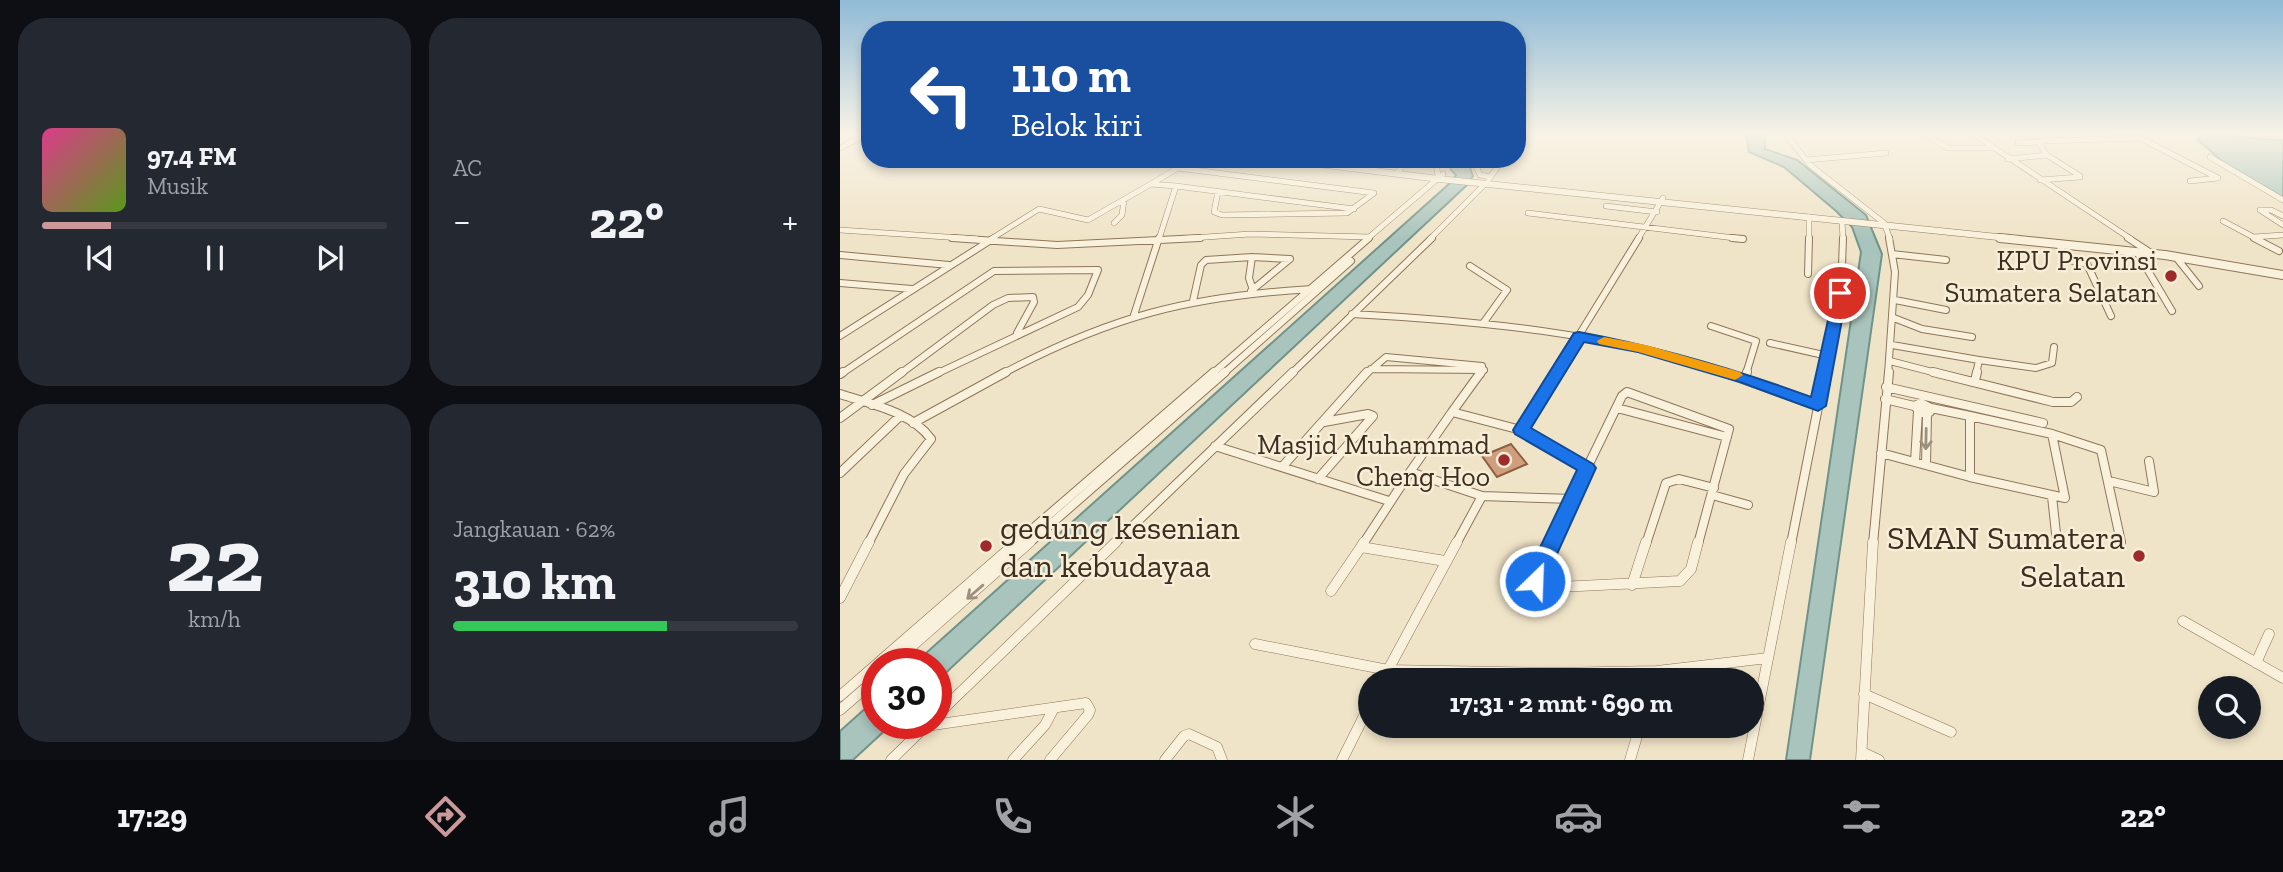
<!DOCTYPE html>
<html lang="id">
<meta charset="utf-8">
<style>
body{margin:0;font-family:"Zilla Slab",serif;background:#242831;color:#f1f3f6;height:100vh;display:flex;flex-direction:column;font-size:26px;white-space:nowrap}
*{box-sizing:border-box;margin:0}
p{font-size:23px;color:#9ea1a6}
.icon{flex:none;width:38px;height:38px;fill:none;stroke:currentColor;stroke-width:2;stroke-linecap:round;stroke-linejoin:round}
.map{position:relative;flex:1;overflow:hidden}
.details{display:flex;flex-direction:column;gap:18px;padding:18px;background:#0d0f14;width:840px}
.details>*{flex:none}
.top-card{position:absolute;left:21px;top:21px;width:665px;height:147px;border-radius:28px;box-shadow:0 4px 10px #0003;background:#1a4fa0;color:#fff;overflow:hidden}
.buttons{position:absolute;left:1358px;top:676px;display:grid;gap:14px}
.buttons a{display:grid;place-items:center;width:63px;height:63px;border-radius:50%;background:#171b24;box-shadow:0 4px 10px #0003;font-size:35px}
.speed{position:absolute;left:21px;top:648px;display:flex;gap:14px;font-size:35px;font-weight:700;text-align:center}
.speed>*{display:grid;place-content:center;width:91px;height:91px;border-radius:50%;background:#171b24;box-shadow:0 4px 10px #0003;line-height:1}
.speed .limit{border:10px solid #d22;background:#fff;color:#111}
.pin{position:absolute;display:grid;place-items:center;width:60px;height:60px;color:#fff;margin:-30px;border:4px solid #fff;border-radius:50%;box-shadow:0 2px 7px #0007}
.me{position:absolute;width:77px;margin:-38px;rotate:24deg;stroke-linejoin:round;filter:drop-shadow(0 0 5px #0008)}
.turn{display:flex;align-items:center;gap:24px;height:147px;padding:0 35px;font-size:32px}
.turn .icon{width:91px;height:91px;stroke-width:2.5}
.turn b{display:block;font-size:49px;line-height:60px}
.big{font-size:52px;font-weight:700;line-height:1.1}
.details .tile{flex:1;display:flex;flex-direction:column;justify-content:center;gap:10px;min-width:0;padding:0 24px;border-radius:28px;background:#242831}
.details .dial{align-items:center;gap:0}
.dial b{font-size:91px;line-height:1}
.song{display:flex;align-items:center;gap:21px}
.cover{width:84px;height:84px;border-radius:10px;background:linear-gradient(135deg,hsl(330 70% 55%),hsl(90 70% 35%))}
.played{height:7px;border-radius:4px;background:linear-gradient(90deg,#cc999b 20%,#363941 20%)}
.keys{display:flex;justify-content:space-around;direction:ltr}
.heat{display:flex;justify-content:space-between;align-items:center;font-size:38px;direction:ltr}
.charge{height:10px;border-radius:5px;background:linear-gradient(90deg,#34c759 62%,#363941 0)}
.details .tiles{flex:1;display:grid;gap:18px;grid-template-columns:repeat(2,1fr)}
.trip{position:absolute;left:518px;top:668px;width:406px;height:70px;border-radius:35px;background:#171b24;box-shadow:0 4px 10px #0003;font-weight:700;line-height:70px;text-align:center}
.tabs{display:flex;height:112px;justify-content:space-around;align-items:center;background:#090b0e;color:#9ea1a6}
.tabs .icon{width:49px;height:49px}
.tabs .selected{color:#cc999b}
.tabs b{font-size:32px;color:#f1f3f6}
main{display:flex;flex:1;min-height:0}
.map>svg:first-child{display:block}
.water{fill:#a9c4bc;stroke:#6f938a;stroke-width:2}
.building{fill:#cf9f7d;stroke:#8d5f41;stroke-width:2}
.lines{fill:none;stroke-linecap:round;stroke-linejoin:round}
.minor-far3-casing{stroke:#8d765c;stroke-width:6}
.minor-far2-casing{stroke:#8d765c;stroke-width:8}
.minor-far1-casing{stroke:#8d765c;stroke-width:10}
.minor-casing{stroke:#8d765c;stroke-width:11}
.tertiary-far1-casing{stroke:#8d765c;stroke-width:7}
.tertiary-casing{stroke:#8d765c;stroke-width:10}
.minor-far3{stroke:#faf1dc;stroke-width:5}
.minor-far2{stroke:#faf1dc;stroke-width:6}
.minor-far1{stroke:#faf1dc;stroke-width:8}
.minor{stroke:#faf1dc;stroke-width:10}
.tertiary-far1{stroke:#faf1dc;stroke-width:6}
.tertiary{stroke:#faf1dc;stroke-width:8}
.oneway{stroke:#9c907e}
.route{fill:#1a73e8;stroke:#114b97;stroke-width:2}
.slow{fill:#f59e0b}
.poi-dot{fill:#9e2a2b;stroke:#f7eed8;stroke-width:2.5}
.labels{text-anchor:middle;stroke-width:5;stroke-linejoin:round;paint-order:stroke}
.poi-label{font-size:28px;fill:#3d2e20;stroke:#f7eed8;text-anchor:end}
.near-poi-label{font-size:33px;fill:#3d2e20;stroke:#f7eed8;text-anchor:start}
</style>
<main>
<section class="details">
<div class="tiles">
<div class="tile">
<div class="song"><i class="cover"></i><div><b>97.4 FM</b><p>Musik</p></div></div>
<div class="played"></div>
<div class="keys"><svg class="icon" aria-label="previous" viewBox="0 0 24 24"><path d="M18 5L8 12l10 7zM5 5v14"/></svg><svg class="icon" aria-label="pause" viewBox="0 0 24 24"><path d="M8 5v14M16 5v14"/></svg><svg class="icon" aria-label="next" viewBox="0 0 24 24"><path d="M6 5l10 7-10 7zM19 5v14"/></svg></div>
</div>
<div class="tile"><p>AC</p>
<div class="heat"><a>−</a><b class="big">22°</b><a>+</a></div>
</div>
<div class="tile dial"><b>22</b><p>km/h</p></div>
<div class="tile"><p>Jangkauan · 62%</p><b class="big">310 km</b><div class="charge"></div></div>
</div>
</section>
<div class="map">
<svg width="1443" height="760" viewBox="0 0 1443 760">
<rect width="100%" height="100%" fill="#f0e4c8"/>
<path class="water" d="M906 133H925V149L957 160 1026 215 1042 254 970 760H946L1021 252 1012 227 996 211 944 167 909 152Z
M1359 134 1443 140V198L1383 162 1358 140Z
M607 159H627L633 176 627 185 96 682V663H75L610 183 616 175 611 170Z
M37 698V723H53L13 760H0V731Z"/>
<path class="building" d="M671 444 687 464 657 477 642 456Z"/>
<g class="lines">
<defs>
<path id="minor-far3" d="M957 133 947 136 970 165 1044 223 1050 239
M1083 133 1108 148H1152
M1132 133 1291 239
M1415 133 1439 134
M1178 143 1200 142
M0 148 28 133
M1207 155 1240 176
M1370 157 1443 200
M542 159 564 164
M595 159 598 175
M633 159 640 175 650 177
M1168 159 1207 155 1200 145 1201 141 1300 138 1378 178 1350 181
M966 160 1046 153
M338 168 534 193 507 213 382 215 374 212 378 192
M557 173 568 159
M649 179 663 159
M1200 180 1240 177
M336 186 514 209
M766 206 817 212
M1420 210 1443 225
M1420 210H1431L1443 216
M688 213 903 239
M1002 221 1003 239
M1383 221 1417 239
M274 223 282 215 284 200
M0 230 137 239
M1414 237 1443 235
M151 239 199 209 248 220 311 184
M319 239 336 186 311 184 353 159
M337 239 410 234 530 237
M527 239 603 174
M590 239 646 183
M798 239 823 198
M969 239V217"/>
<path id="minor-far2" d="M112 238 217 245 360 238
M892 238 903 239
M1288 238 1311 253
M1414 238 1439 251
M1219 244 1226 259 1247 264 1271 316
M1297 252 1332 311
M1052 254 1106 260
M0 255 109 265
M1335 256 1359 286
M412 257 409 278 413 290
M630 266 667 290 644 322
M968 274 969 238
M0 283 72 289
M1055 300 1106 310
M353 301 361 265 366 260 412 257 450 259 411 291
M512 314C640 321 765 332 888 374
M294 315 319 238
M1054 318 1082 329 1132 337
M871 326 916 341 906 374
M0 336 154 238
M930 343 988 356
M1052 345 1139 360 1136 374
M1139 360 1196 368 1212 363 1214 347
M1050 361 1100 374
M531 369 644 370
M1 374 154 271 258 270 248 295 238 307 96 374
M60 374 153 305 168 298 193 297 194 302 177 333
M162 374C271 316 350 296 472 289
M372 374 529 238
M383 374 511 261
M451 374 592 238
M526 374 546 357 642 366 641 374
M715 374 799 238
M985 374 1001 293 1003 238
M1048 374 1055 272 1049 238"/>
<path id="minor-far1" d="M883 372 978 406
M1093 372 1213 402H1231L1237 397
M0 374 3 372
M905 378 907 372
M1135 381 1137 372
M1046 387 1203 423
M0 394C30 404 72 412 91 439L64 474 28 544
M1045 399 1074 406
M1081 403 1091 408 1090 412 1083 413 1074 406Z
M32 405 99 372
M777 408 887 437
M612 412 641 372
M1130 416 1212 434 1261 450 1281 542
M0 418 62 372
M73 423 166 372
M375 446 549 501
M1041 453 1130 477V416L1091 408
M1075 462 1078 411
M1086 465 1087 414
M442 467 527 372
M747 468 782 396 787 392 889 429 858 544
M0 473 60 416
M1130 477 1225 498 1212 434
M478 479 533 416 528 414 484 422
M1269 481 1314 492 1309 461
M872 495 908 505
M642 496 570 472 612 412 681 430
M1212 496 1217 543
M175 544 374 372
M188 544 385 372
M274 544 453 372
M523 544 570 472
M616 544 642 496 733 499 747 468 681 430 717 372
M711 544 733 499
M806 544 826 483 839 479 874 488
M951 544 985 372
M1033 544 1049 372"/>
<path id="minor" d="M524 542 521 547 605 561
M712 542 695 578 699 588 840 581 851 569 858 542
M792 585 806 542
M491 591 521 547
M0 598 29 542
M1343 621 1443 678
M415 644 548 670 714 673 817 671 928 658
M38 663 177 542
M53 663 190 542
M1416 663 1429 634
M542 681 617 542
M1024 694 1111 732
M0 696 37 664
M0 710 37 678
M96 716 276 542
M86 726 246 703 250 710 248 715 210 760
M1022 752 1039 760
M51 760 89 723
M173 760 205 725 214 708
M325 760 344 736 349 734 377 747 382 760
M502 760 530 704
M790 760 800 726
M908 760 951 542
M1021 760 1033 542"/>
<path id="tertiary-far1" d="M438 159 599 179 1177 239"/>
<path id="tertiary" d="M1160 238 1325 255 1443 275"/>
</defs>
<use href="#minor-far3" class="minor-far3-casing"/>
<use href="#minor-far2" class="minor-far2-casing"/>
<use href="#minor-far1" class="minor-far1-casing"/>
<use href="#minor" class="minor-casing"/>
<use href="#tertiary-far1" class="tertiary-far1-casing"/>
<use href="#tertiary" class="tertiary-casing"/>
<use href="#minor-far3" class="minor-far3"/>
<use href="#minor-far2" class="minor-far2"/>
<use href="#minor-far1" class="minor-far1"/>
<use href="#minor" class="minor"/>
<use href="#tertiary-far1" class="tertiary-far1"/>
<use href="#tertiary" class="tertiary"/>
</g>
<defs><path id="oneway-shaft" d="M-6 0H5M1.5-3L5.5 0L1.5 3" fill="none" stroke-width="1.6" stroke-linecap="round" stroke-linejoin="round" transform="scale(1.75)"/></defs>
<g class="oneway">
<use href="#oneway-shaft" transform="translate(1086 439) rotate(91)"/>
<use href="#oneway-shaft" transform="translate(135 592) rotate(139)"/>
</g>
<linearGradient id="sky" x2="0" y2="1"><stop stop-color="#8fbad6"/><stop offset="0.56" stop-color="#f8f3e6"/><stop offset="1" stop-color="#f8f3e6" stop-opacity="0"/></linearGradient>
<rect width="1443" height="239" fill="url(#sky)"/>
<path class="route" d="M1000 289 1007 293 986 406 978 411 900 382 798 352 744 342 691 428 753 464 756 468 702 587 695 590 687 587 684 581 737 470 675 434 673 430 734 333 739 332C819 347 895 369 971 397L994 293Z"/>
<path class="slow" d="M764 337 806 345 900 372 903 375 895 380 798 352 759 344 757 341Z"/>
<g class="poi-dot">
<circle cx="1331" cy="276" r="7"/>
<circle cx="664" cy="460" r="7"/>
<circle cx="146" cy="546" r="7"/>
<circle cx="1299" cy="556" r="7"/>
</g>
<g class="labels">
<g class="poi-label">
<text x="1317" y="270">KPU Provinsi<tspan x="1317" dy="32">Sumatera Selatan</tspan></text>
<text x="650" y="454">Masjid Muhammad<tspan x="650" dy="32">Cheng Hoo</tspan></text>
</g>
<g class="near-poi-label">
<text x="160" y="539">gedung kesenian<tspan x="160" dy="38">dan kebudayaa</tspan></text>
<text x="1285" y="549" text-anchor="end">SMAN Sumatera<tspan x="1285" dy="38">Selatan</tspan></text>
</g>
</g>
</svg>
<div class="buttons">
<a><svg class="icon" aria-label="search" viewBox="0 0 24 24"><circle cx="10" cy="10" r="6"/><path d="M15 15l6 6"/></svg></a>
</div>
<div class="speed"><div class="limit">30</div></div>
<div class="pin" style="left:1000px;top:293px;background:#d93025"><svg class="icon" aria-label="arrive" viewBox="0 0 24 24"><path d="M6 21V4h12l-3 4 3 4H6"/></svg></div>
<svg class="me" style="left:695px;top:581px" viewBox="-20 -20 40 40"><circle r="17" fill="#1a73e8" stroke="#fff" stroke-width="3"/><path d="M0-11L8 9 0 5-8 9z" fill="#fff"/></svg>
<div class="trip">17:31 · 2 mnt · 690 m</div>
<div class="top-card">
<div class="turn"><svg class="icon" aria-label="left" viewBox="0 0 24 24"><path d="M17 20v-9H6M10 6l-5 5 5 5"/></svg><div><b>110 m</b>Belok kiri</div></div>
</div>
</div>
</main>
<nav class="tabs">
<b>17:29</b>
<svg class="icon selected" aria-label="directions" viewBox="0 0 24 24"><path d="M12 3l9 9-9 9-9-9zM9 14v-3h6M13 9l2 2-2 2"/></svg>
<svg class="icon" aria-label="music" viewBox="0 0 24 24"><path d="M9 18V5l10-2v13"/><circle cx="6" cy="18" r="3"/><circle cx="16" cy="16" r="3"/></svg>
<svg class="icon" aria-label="phone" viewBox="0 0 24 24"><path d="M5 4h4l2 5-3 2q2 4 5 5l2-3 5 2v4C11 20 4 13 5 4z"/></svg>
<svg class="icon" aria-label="climate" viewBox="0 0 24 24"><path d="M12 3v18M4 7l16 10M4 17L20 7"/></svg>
<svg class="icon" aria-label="car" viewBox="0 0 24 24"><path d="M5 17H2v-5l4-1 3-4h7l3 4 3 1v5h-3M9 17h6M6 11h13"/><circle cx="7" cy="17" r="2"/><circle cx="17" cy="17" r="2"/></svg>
<svg class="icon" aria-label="filters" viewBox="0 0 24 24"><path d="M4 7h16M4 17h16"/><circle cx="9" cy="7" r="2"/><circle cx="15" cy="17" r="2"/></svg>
<b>22°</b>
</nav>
